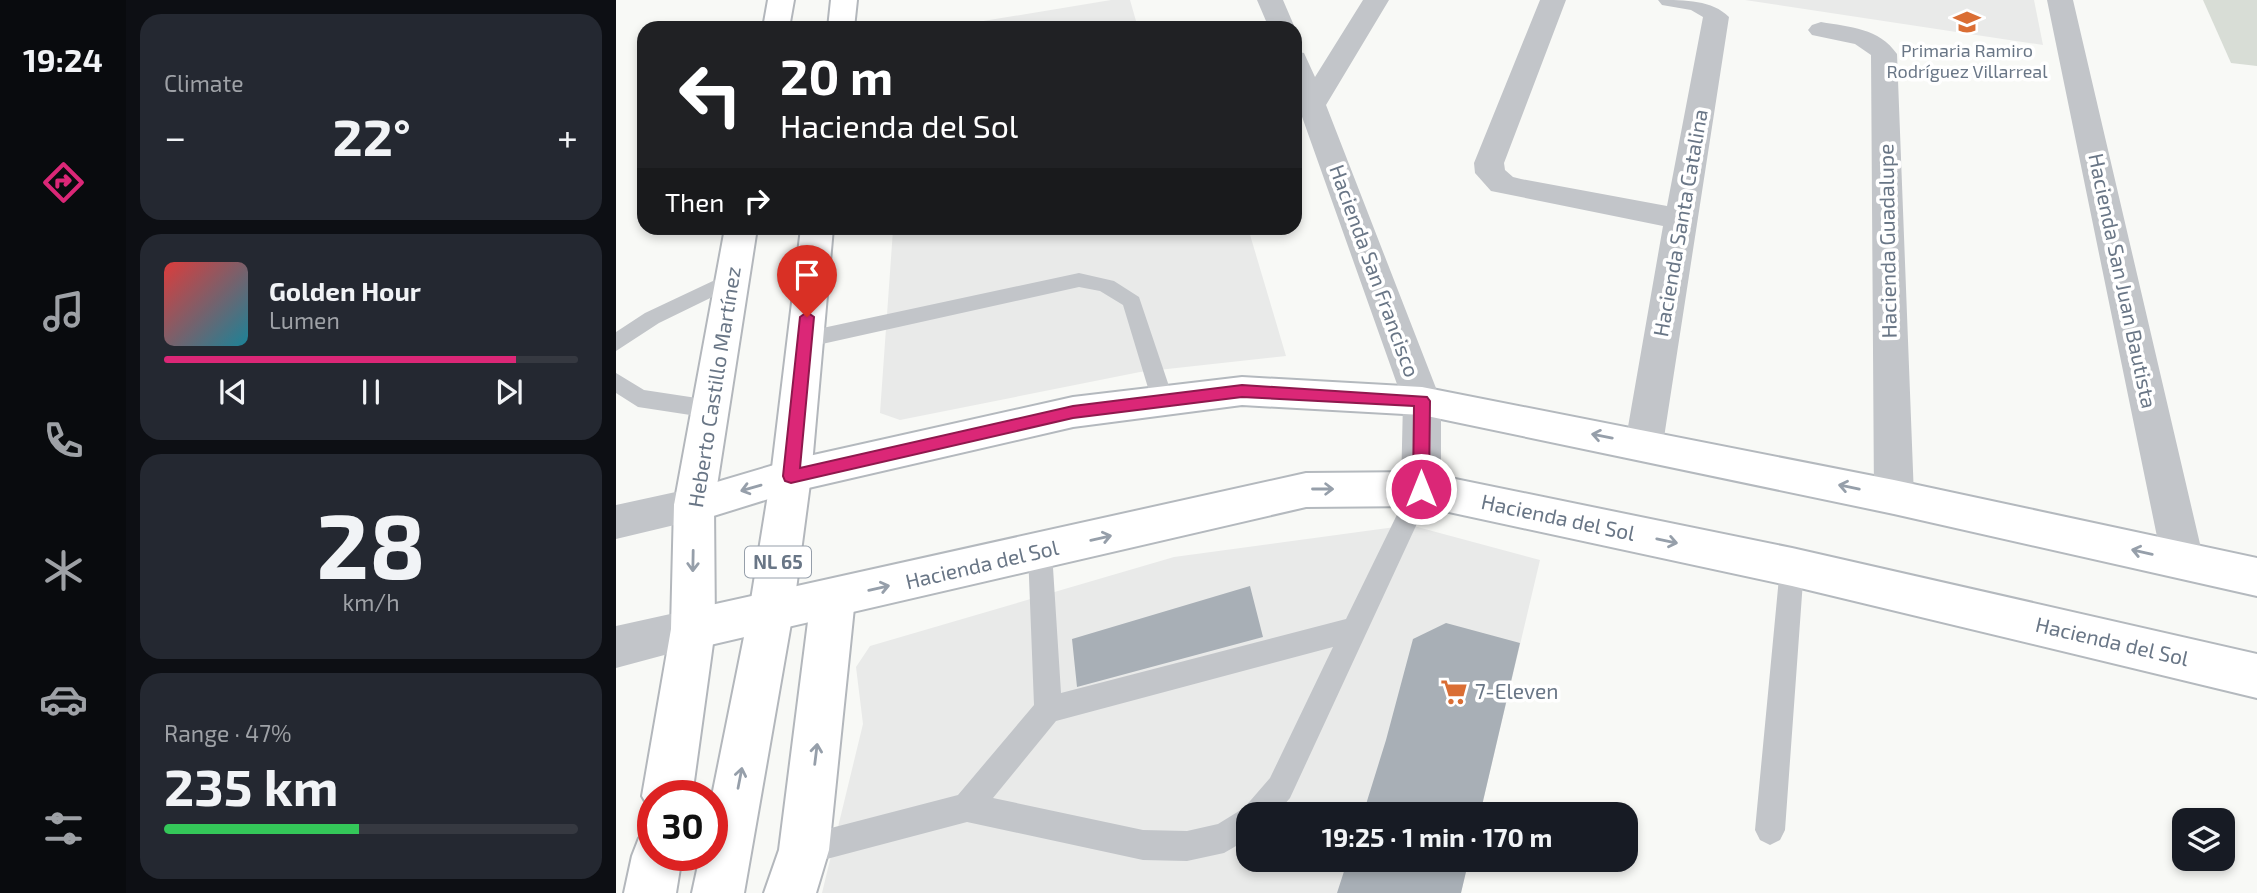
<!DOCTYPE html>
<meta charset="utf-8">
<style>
body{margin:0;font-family:"Exo 2",sans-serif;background:#242831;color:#f1f3f6;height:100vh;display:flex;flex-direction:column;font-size:26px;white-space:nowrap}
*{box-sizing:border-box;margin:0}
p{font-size:23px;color:#9ea1a6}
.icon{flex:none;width:38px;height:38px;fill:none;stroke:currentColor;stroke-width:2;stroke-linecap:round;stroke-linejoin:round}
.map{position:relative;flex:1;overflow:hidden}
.details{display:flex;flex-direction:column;gap:14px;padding:14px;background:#0d0f14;width:490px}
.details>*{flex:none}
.hud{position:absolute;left:21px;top:21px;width:665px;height:214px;border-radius:21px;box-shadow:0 4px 10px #0003;background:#202124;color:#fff;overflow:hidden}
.tools{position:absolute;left:1556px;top:808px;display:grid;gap:14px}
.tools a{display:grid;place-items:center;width:63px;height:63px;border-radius:14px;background:#171b24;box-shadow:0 4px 10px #0003;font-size:35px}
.speed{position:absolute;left:21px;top:780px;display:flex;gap:14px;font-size:35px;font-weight:700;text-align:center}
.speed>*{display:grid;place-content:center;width:91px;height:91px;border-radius:50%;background:#171b24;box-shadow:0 4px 10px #0003;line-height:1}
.speed .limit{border:10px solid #d22;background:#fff;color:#111}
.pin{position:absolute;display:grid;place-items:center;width:60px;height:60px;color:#fff;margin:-72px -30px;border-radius:50% 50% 50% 0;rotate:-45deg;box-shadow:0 0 7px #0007}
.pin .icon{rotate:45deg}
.me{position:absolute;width:77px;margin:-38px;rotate:0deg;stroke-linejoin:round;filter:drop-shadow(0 0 5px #0008)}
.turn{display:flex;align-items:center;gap:24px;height:147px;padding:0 28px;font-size:32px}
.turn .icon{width:91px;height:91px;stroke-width:2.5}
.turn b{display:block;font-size:49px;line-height:60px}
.then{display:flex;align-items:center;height:66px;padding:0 28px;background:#0003;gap:14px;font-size:26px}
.big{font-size:52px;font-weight:700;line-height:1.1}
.details .card{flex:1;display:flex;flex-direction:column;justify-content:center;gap:10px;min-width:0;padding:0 24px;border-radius:21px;background:#242831}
.details .dial{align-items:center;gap:0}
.dial b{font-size:91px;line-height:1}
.song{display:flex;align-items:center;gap:21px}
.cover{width:84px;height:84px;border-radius:10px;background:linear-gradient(135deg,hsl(0 70% 55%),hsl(190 70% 35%))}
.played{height:7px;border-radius:4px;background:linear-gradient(90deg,#db2777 85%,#363941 85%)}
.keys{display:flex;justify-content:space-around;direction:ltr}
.heat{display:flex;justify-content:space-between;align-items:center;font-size:38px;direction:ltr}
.charge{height:10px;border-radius:5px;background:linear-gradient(90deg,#34c759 47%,#363941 0)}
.trip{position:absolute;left:620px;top:802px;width:402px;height:70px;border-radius:21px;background:#171b24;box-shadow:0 4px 10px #0003;font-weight:700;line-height:70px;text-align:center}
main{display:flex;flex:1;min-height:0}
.menu{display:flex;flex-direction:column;width:126px;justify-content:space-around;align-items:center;background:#090b0e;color:#9ea1a6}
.menu .icon{width:49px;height:49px}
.menu .active{color:#db2777}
.menu b{font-size:32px;color:#f1f3f6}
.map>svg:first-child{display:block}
.built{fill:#e9eae9}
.green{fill:#d8ddd6}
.building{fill:#a8afb6}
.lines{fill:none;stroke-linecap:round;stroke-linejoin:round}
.secondary-casing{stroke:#b4b9be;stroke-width:4}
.primary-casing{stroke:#b3b7bc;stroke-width:4}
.lane{fill:#c2c5c9;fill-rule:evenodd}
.street{fill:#c2c5c9;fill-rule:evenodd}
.secondary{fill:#fff;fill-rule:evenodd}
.primary{fill:#fff;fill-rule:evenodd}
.oneway{stroke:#969faa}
.route{fill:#db2777;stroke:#8e194d;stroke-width:2}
.labels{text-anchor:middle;stroke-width:7;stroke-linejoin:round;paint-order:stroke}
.far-poi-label{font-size:18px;fill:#697686;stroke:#fff}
.shield{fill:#fff;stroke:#969faa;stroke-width:2}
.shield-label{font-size:19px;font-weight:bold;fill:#697686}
.street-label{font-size:21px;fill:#697686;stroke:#fff}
.poi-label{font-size:21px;fill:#697686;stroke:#fff;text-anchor:start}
</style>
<main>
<nav class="menu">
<b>19:24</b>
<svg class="icon active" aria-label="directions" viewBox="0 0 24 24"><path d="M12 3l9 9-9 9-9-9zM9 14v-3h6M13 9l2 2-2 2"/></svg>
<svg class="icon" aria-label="music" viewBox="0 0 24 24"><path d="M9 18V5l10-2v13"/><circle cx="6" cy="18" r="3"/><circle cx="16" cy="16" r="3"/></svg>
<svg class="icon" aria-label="phone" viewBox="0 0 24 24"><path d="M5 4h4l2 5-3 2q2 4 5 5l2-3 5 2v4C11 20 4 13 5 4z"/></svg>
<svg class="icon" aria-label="climate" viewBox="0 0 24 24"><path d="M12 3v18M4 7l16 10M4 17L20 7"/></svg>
<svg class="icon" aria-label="car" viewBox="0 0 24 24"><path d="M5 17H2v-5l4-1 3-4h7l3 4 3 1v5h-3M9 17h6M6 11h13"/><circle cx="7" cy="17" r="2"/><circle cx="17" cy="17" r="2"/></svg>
<svg class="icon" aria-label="filters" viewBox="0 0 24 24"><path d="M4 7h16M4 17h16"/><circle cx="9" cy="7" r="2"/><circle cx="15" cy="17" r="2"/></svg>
</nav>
<section class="details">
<div class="card"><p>Climate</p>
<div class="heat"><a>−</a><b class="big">22°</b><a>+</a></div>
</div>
<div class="card">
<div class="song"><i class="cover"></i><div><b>Golden Hour</b><p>Lumen</p></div></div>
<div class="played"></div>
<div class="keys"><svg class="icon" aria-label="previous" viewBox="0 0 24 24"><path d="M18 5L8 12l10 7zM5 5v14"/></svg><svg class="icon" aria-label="pause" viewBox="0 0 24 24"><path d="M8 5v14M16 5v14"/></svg><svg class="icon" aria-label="next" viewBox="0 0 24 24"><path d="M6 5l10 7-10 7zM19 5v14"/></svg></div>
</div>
<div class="card dial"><b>28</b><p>km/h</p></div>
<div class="card"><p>Range · 47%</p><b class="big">235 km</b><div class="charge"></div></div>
</section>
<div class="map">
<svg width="1641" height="893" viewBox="0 0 1641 893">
<rect width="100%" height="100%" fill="#f8f9f6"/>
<path class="built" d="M495 0H514L522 28H325Z
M1129 0H1418L1427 45Z
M289 228H632L670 356 524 372 284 420 264 413 277 230Z
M794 525 924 560 864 814H632V859H853L845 893H206L247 724 240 667 254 646 558 557Z"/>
<path class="green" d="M1587 0H1641V66L1615 63Z"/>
<path class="building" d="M634 586 647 637 461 687 456 639Z
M830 623 904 643 864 814H747L770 740 797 639Z
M732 859H853L845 893H721Z"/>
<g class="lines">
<defs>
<path id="secondary" d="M626 377 806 387 1278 480 1641 558V596L1278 514 806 415 626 405 457 427 175 492 78 522 64 517 58 505 64 493 175 460 457 397Z
M805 472 1176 548 1641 654V698L1176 586 805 506 690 507 77 649 61 643 55 629 61 615 77 609 690 473Z"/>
<path id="primary" d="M152 0H178L173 28H147Z
M215 0H241L238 28H212Z
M109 228H141L98 505 99 629 76 796H37V815L26 796 55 629 58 505Z
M185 228H217L195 476 177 612 128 893H76L84 856H96V796L133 612 155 476Z
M217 579 232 584 239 598 213 850 200 893H148L163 850 195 598 202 584Z
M37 832V856H66L60 893H8L16 856 23 838Z"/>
</defs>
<use href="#secondary" class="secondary-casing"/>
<use href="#primary" class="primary-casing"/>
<path class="lane" d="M161 18 169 23 166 26 129 28 132 25Z
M116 272 123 274 126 279 123 284 43 323 0 351V332L29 313Z
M463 273 498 281 523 297 558 401 555 407 547 410 539 407 536 401 507 305 484 291 463 287 188 348 181 345 178 340 181 335 188 332Z
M0 373 28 390 94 400 102 403 105 409 102 415 94 418 22 407 0 393Z
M805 479 813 482 817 489 674 798 660 814H632V839L608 853 571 861 527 860 351 822 188 865 177 861 173 850 177 839 188 835 342 795 418 705 412 552 415 544 424 541 433 544 436 552 445 693 730 619 797 482ZM717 647 654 778 628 808 602 824 571 831 527 830 377 798 440 721Z
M1176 556 1185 559 1188 567 1169 830 1164 840 1154 845 1144 840 1139 830 1164 567 1167 559Z"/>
<path class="street" d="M641 0H667L679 28H653Z
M747 0H773L710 105 825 401V489L819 501 805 506 791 501 785 489 787 401 679 97V51L688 53 699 77Z
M924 0H950L888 163 889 170 897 177 905 179 1051 206 1087 17 1075 10 1046 5 1042 0C1070 0 1096 0 1113 17L1047 444 1042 455 1028 460 1014 455 1009 444 1047 226 875 191 859 173 858 163Z
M1431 0H1457L1588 561 1582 574 1567 579 1552 574 1546 561Z
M1205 22C1234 27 1263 28 1281 54L1298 497 1292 509 1278 514 1264 509 1258 497 1255 55 1239 44 1196 35 1192 30 1196 25Z
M78 488 92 493 98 505 92 517 0 539V505Z
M77 609 93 615 99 629 93 643 0 668V626Z"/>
<use href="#secondary" class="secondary"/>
<use href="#primary" class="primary"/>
</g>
<defs><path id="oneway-shaft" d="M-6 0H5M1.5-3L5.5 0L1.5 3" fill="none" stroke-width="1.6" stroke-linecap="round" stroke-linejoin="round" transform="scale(1.75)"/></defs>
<g class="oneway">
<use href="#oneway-shaft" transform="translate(986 436) rotate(-169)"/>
<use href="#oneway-shaft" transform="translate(1233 487) rotate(-168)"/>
<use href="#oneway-shaft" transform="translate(135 488) rotate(164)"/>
<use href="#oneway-shaft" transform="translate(707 489)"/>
<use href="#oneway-shaft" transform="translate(485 538) rotate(-13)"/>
<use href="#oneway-shaft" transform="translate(1051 541) rotate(12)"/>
<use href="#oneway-shaft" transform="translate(1526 552) rotate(-167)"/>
<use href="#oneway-shaft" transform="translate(77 561) rotate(91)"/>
<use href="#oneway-shaft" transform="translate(263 588) rotate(-13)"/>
<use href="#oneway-shaft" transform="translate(200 754) rotate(-83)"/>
<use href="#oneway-shaft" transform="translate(124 778) rotate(-79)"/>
</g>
<path class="route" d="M191 312 198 317 184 468 457 406 626 385 811 397 814 401 813 489 811 494H799L797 489 798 406 626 397 457 418 175 483 169 481 167 476 184 317Z"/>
<defs>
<symbol id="school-bare" viewBox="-9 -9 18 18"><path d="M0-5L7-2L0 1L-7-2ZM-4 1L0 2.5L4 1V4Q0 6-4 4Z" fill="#da6e34" stroke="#fff" stroke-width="2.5" paint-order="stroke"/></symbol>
<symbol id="supermarket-bare" viewBox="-9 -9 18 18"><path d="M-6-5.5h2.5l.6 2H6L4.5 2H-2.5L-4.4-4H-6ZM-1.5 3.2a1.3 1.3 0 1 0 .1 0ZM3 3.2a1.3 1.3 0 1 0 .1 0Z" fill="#da6e34" stroke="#fff" stroke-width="2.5" paint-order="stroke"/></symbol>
</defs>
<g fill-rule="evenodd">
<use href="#school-bare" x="1332" y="3" width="38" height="38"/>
<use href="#supermarket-bare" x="819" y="673" width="38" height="38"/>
</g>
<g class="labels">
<g class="far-poi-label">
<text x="1351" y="57">Primaria Ramiro<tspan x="1351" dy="21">Rodríguez Villarreal</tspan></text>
</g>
<rect class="shield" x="129" y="546.5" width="66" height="31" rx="5"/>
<g class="shield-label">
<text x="162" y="569">NL 65</text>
</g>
<g class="street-label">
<text transform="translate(1065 223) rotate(-80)" y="7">Hacienda Santa Catalina</text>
<text transform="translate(1272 241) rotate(-91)" y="7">Hacienda Guadalupe</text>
<text transform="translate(758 271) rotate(70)" y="7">Hacienda San Francisco</text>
<text transform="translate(1506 281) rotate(78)" y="7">Hacienda San Juan Bautista</text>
<text transform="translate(99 387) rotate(-81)" y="7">Heberto Castillo Martínez</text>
<text transform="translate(942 518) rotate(12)" y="7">Hacienda del Sol</text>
<text transform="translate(366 565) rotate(-13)" y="7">Hacienda del Sol</text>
<text transform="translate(1496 642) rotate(13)" y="7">Hacienda del Sol</text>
</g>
<g class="poi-label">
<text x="859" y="699">7-Eleven</text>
</g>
</g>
</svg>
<div class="tools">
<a><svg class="icon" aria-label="layers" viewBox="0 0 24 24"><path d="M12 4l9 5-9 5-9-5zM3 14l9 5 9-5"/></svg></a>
</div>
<div class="speed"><div class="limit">30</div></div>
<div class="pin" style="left:191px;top:317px;background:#d93025"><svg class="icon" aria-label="arrive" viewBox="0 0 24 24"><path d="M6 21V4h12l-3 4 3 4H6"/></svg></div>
<svg class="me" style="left:805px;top:489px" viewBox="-20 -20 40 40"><circle r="17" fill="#db2777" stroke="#fff" stroke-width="3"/><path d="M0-11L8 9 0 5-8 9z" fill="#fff"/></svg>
<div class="trip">19:25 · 1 min · 170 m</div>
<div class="hud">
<div class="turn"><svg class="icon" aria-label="left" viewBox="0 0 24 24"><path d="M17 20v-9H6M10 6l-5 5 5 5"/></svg><div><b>20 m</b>Hacienda del Sol</div></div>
<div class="then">Then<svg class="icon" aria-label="right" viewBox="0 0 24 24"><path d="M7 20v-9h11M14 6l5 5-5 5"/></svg></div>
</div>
</div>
</main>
